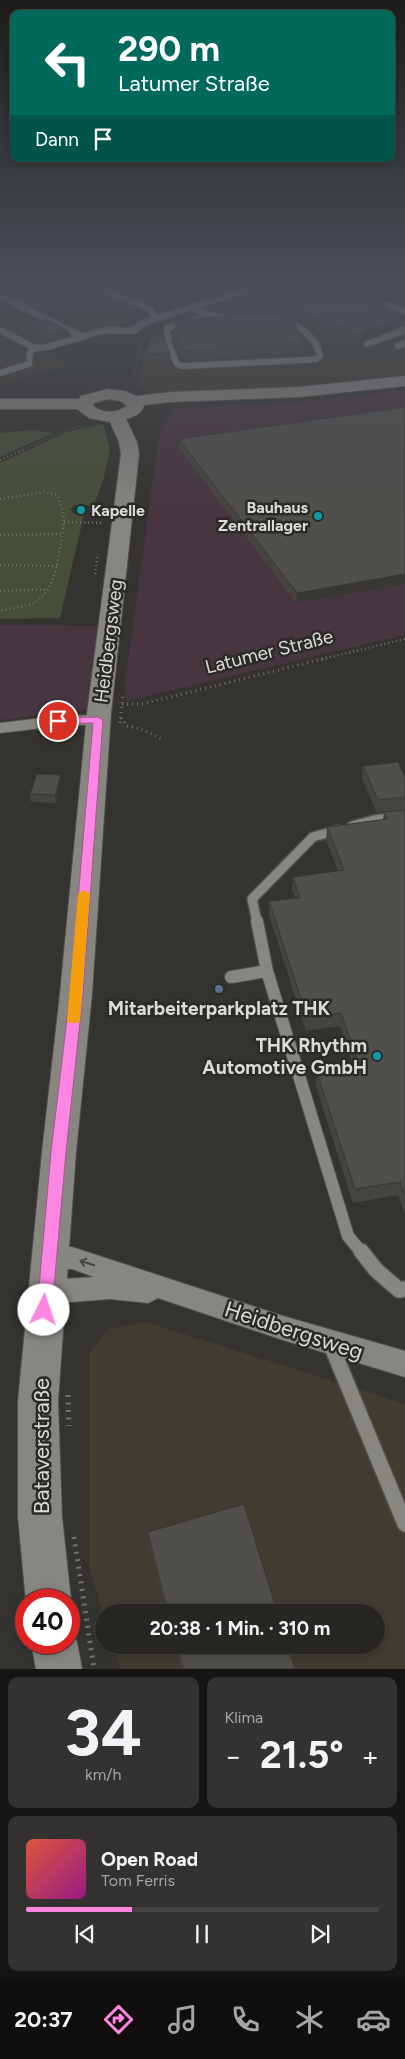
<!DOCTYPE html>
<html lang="de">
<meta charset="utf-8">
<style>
body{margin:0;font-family:Figtree,sans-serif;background:#343230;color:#f1f3f6;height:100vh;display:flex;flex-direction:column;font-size:19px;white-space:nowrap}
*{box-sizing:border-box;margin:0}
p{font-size:16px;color:#a5a5a6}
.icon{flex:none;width:28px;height:28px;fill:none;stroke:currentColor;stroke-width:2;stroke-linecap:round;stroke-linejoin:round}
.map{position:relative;height:1669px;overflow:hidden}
.sheet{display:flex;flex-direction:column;gap:8px;padding:8px;background:#161513;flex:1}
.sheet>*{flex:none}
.guide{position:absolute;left:10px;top:10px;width:385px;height:152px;border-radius:10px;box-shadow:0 2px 8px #0003,0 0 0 1px #444341;background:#00695c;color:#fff;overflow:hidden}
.speed{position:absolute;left:15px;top:1589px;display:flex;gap:10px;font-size:25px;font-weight:700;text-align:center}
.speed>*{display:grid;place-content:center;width:65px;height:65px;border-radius:50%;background:#282623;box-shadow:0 2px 8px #0003,0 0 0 1px #444341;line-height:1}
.speed .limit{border:8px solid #d22;background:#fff;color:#111}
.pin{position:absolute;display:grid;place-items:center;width:42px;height:42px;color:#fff;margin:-21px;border:2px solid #fff;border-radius:50%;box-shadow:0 1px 5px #0007}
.me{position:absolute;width:55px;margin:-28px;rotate:4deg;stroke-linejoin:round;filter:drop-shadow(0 0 4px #0008)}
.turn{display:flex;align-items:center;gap:18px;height:105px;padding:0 25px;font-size:22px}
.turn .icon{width:65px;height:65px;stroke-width:2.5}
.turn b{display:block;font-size:35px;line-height:42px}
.then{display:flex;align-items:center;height:48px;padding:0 25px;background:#0003;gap:10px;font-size:19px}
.big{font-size:38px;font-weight:700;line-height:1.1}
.sheet .card{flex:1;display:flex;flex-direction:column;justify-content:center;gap:8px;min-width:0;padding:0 18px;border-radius:10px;background:#343230}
.sheet .dial{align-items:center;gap:0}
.dial b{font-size:65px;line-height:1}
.song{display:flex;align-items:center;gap:15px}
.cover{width:60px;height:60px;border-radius:8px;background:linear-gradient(135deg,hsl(10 70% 55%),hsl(310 70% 35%))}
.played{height:5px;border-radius:2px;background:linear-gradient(90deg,#fd86e2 30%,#444341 30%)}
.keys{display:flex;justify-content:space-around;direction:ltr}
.heat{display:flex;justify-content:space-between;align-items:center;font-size:28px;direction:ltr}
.sheet .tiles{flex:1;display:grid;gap:8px;grid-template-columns:1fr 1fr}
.card:last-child{grid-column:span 2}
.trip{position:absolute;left:95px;top:1604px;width:290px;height:50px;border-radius:25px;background:#282623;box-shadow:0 2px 8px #0003,0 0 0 1px #444341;font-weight:700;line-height:50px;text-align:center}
.menu{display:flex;height:80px;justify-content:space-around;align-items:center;background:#100f0e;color:#a5a5a6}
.menu .icon{width:35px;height:35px}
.menu .on{color:#fd86e2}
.menu b{font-size:22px;color:#f1f3f6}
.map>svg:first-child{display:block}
.commercial{fill:#47353f}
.built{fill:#403c32}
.green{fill:#474e38}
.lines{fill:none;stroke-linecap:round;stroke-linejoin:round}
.lane-far3-casing{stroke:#52504d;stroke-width:8}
.lane-far2-casing{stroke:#52504d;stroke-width:12}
.lane-far1-casing{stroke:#52504d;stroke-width:14}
.lane-casing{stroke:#52504d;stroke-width:18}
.street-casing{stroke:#52504d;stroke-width:2}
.secondary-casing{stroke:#52504d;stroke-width:2}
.path-far3{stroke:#72716e;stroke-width:2;stroke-dasharray:0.5 2.5;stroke-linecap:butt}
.path-far2{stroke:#72716e;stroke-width:2.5;stroke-dasharray:1 3;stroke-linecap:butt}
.path-far1{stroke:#72716e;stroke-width:3;stroke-dasharray:1 4;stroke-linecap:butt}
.path{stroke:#72716e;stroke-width:5;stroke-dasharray:2 5.5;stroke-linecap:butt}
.lane-far3{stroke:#888681;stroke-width:6}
.lane-far2{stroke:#888681;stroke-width:9}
.lane-far1{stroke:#888681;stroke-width:12}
.lane{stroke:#888681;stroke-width:15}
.street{fill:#888681;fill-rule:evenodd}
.secondary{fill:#888681;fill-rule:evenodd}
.wall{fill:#464440}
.shaded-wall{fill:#393734}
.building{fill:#514f4b;stroke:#393734}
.oneway{stroke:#474641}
.route{fill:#fd86e2;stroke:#a45793}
.slow{fill:#f59e0b}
.culture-dot{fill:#0f9aa8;stroke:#2b2a26;stroke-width:2}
.service-dot{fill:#5c6f8a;stroke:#2b2a26;stroke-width:2}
.labels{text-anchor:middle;stroke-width:5;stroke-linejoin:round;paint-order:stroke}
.far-poi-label{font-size:16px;font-weight:bold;fill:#dbdad8;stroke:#2b2a26;text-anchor:end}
.street-label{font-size:19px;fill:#dbdad8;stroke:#2b2a26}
.poi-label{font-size:19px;font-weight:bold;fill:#dbdad8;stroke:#2b2a26}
.near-street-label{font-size:22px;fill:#dbdad8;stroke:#2b2a26}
</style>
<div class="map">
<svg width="405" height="1669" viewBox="0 0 405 1669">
<rect width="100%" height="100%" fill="#35332f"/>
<path class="commercial" d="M405 390V635L127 701 125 684 155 463 161 427 175 408 300 402Z
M0 625 100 626 87 710 0 720Z"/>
<path class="built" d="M0 285H110L168 310 103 329V333L45 351 70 364 0 385Z
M282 285H323L377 306 405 296V376L275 388 152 395 138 384 143 355 166 320Z
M146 1322 405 1404V1669H121L113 1645H376V1612H104V1616L89 1568V1353L108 1329Z"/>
<path class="green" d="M103 424 110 449 103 481 92 510 88 505H75L70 509 74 514 84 515 60 618 0 619V463L67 432Z
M32 430 53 433 0 457V433Z"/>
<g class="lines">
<defs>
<path id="lane-far3" d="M93 285 151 310 153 315 158 318
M0 296 83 337
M388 305 405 311
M191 308 217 317 231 319
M210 315 167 328 169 345 177 364 182 366 306 360 316 359 320 356C317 337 298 323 280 321
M0 330 35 348
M367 344 405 330
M398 346 405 343
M0 373 29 364 30 352 35 348 47 347 105 330 132 331"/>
<path id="lane-far2" d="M352 826 374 820 405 816
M257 922 252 899 313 837 338 830"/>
<path id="lane-far1" d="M257 921 267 971 348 1236 362 1253
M231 977 267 971"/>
<path id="lane" d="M361 1251 376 1270 399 1290 405 1289
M331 1345 405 1524"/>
<path id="street" d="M254 285H271L149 324 136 333H128L127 331 141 320Z
M98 715 104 716 106 720 104 724 59 726 0 733V723L59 716Z
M49 1247H72L283 1316 405 1351V1377L283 1340 158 1298 148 1303 110 1299 46 1304 37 1300 33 1292 37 1284 46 1280 94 1277 72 1269H49L40 1266 36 1258 40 1250Z"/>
<path id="secondary" d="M405 376V386L299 397 171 402 144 405C143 413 134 417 126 419L137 442 139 454 111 713 92 994 76 1152 58 1401 62 1517 71 1600 69 1605V1600H26V1602L18 1517V1401L42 1152 60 994 87 713 121 454 119 442 110 422 89 418 77 409H0V399H79L81 396 108 389 124 391 137 396 171 392 299 387ZM109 399 120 401 127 406C116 413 104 414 93 406L94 403Z
M69 1625 77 1642 82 1669H36L31 1642H69Z"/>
</defs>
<use href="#lane-far3" class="lane-far3-casing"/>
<use href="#lane-far2" class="lane-far2-casing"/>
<use href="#lane-far1" class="lane-far1-casing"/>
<use href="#lane" class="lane-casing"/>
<use href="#street" class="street-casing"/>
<use href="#secondary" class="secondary-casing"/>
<path class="path-far3" d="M128 384 133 378 142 338
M20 451 72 428 87 425"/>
<path class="path-far2" d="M0 460 23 450
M0 499 44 492 57 495 63 511 64 522 57 566 49 589 35 603 0 611
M64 522 104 523
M0 535 61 534
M0 565 57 566
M95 574 98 554
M0 591 48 589
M322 659 405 639"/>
<path class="path-far1" d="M122 704H142L327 658
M121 718 127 726 141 729 164 740
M120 723 123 695"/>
<path class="path" d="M68 1395 69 1426
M74 1537 94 1669"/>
<use href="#lane-far3" class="lane-far3"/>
<use href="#lane-far2" class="lane-far2"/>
<use href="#lane-far1" class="lane-far1"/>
<use href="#lane" class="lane"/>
<use href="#street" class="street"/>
<use href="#secondary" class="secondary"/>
</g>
<path class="wall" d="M257 285H340L358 301 401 326 365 339 361 343 247 299 248 291 257 288Z
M175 321 304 343 303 353 215 357V359L185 361 184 359H180L173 340V330H175Z
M29 324 68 330 69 335 52 340 29 329Z
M170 354V360L145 361 144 355Z
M405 407V584L296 603 179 448V439Z
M363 766 405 777V1214L398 1195 353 1203 316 1086 317 1073 354 1067 340 1026 306 1031 269 915V901L295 898 292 890 293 877 338 871 326 840 327 827 383 820 384 812 392 811 377 813 362 779Z
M61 782 56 803 31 802 30 794Z
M148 1532 277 1612H166L149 1542Z
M175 1645H287L295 1669H181Z"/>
<path class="shaded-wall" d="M352 290 351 298 343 293Z
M402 317 401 326 365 339 361 343V334L366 331Z
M68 330 69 335 52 340V335Z
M405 574V584L296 603 297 593Z
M61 775V782L56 803 55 795Z"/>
<path class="building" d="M262 285H340L352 290 343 293 355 297 358 301 402 317 366 331 361 334 248 291 264 286Z
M264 315 291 316 304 343 214 347 215 349 185 351 184 349H180L173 330H178L175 321 181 319Z
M46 319 68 330 52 335 29 324Z
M163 335 170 354 144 355 152 336Z
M405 407V574L297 593 179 439Z
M398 762 405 777V797L378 800 363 766Z
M37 774 61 775 55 795 30 794Z
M405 810V1194L400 1182 355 1189 317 1073 360 1067 341 1013 307 1017 269 901 300 898 293 877 344 870 327 827 387 819 384 812Z
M244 1504 277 1612H168L148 1532Z
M177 1645H287L295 1669H183Z"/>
<defs><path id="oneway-shaft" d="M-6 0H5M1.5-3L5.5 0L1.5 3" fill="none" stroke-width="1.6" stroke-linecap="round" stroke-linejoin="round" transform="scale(1.25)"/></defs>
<use class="oneway" href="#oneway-shaft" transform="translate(87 1263) rotate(-162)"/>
<linearGradient id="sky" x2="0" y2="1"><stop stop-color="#1d1c1a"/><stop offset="0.55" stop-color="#4b5058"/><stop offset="1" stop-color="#4b5058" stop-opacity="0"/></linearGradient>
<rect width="405" height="519" fill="url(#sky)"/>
<path class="route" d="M98 717 103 720 83 994 66 1152 52 1310 50 1315 44 1317 39 1315 37 1310 51 1152 70 994 93 723 58 724 53 721 58 718Z"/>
<path class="slow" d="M84 890 90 894 80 1020 78 1023H69L67 1020 78 894Z"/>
<g class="culture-dot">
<circle cx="81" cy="510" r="5"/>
<circle cx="318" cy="516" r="5"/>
<circle cx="377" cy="1056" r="5"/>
</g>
<circle class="service-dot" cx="219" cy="989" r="5"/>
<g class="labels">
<g class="far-poi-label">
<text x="308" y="513">Bauhaus<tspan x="308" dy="18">Zentrallager</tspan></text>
<text x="91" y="516" text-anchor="start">Kapelle</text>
</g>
<g class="street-label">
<text transform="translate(108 641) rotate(-83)" y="7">Heidbergsweg</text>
<text transform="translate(269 651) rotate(-14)" y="7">Latumer Straße</text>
</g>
<g class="poi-label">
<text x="219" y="1015">Mitarbeiterparkplatz THK</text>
<text x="367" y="1052" text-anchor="end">THK Rhythm<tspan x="367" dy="22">Automotive GmbH</tspan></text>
</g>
<g class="near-street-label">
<text transform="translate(294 1330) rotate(18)" y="8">Heidbergsweg</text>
<text transform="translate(41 1446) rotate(-90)" y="8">Bataverstraße</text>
</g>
</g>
</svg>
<div class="speed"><div class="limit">40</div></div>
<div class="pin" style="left:58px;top:721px;background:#d93025"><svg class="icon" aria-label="arrive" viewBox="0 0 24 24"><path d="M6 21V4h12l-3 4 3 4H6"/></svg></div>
<svg class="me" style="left:44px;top:1310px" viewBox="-20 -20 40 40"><circle r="19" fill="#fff"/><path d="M0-13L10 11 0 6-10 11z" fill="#fd86e2"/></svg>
<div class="trip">20:38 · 1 Min. · 310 m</div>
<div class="guide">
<div class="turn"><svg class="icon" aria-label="left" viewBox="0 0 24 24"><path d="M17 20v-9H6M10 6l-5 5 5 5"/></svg><div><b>290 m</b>Latumer Straße</div></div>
<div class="then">Dann<svg class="icon" aria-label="arrive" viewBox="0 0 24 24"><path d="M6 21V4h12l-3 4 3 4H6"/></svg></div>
</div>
</div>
<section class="sheet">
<div class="tiles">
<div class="card dial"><b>34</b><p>km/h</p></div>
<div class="card"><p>Klima</p>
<div class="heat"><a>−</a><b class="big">21.5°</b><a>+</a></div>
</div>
<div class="card">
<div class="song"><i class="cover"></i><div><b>Open Road</b><p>Tom Ferris</p></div></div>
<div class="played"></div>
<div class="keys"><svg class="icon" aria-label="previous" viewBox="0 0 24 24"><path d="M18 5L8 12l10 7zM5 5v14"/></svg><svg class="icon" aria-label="pause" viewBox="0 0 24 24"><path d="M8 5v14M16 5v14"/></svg><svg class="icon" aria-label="next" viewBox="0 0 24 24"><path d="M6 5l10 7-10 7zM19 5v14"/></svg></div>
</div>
</div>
</section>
<nav class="menu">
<b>20:37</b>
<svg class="icon on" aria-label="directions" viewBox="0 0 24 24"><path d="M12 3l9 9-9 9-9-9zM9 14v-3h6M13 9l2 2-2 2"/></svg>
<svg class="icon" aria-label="music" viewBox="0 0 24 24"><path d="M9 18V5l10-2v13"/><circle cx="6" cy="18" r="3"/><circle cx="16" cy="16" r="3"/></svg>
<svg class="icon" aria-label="phone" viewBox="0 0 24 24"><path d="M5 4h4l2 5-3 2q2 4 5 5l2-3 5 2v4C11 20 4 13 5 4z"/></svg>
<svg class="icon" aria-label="climate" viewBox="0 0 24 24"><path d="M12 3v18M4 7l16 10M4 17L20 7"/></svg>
<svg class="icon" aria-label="car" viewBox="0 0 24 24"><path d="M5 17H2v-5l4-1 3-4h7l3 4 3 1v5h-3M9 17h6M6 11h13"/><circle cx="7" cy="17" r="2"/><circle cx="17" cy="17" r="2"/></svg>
</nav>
